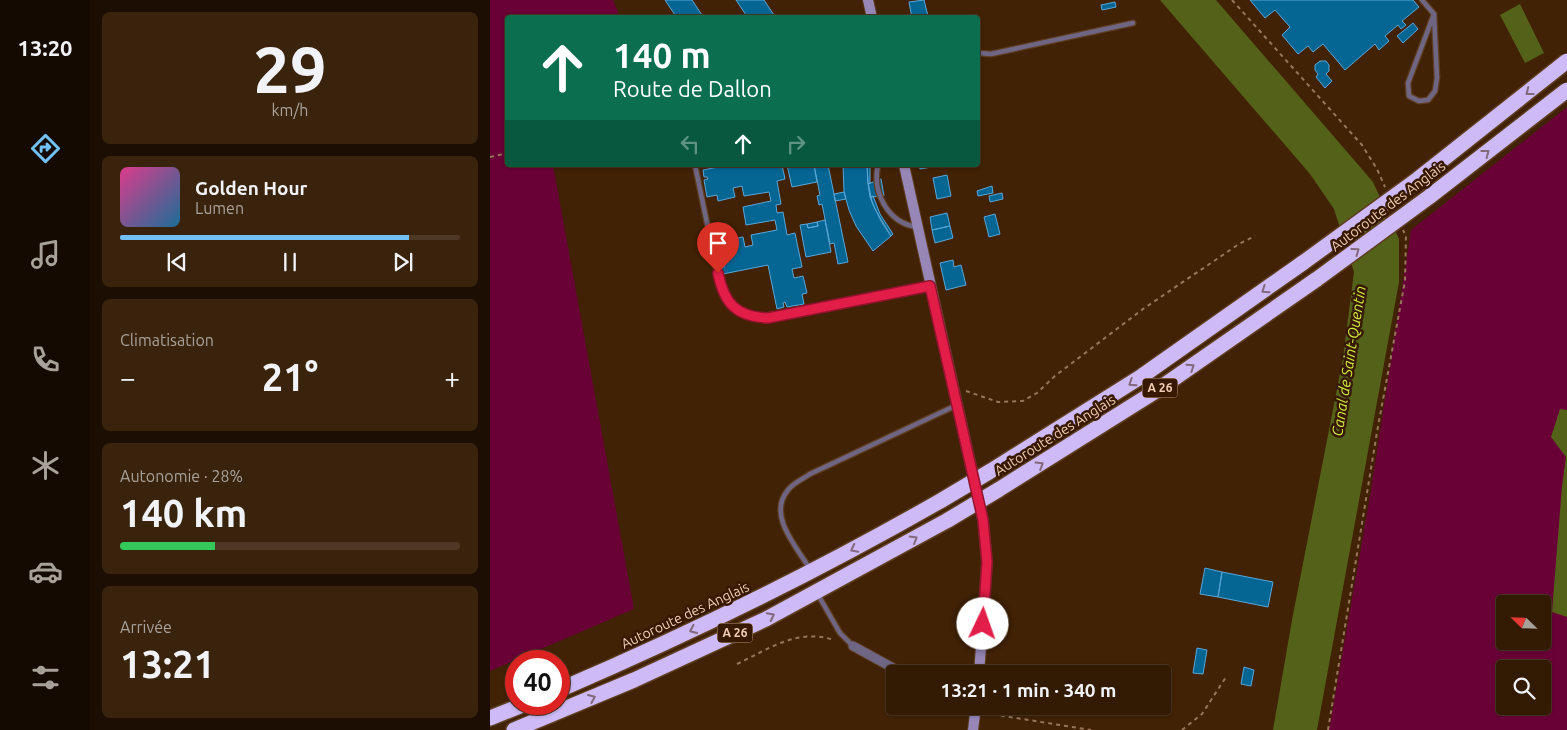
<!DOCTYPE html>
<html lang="fr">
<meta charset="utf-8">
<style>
body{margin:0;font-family:Ubuntu,sans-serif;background:#3a230d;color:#f1f3f6;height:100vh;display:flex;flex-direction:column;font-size:19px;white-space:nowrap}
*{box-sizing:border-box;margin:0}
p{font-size:16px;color:#a8a19a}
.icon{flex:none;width:28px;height:28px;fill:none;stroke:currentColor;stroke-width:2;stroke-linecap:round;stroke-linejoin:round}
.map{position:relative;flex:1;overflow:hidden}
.drawer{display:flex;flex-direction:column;gap:12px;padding:12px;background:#1c0e02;width:400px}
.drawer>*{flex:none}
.guide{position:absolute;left:15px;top:15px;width:475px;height:152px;border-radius:5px;box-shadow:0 1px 4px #0004,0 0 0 1px #4d3825;background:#0b6e4f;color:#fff;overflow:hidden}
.needle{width:32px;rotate:293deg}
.buttons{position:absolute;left:1006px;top:595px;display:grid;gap:10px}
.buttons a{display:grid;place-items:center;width:55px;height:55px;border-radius:5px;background:#321a03;box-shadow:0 1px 4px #0004,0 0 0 1px #4d3825;font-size:25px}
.speed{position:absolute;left:15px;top:650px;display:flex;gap:10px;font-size:25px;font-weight:700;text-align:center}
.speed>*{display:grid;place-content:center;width:65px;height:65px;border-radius:50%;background:#321a03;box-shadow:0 1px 4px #0004,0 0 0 1px #4d3825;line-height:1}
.speed .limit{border:8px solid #d22;background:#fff;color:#111}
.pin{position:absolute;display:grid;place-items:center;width:42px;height:42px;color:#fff;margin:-51px -21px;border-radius:50% 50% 50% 0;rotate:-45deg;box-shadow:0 0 5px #0007}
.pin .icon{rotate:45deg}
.me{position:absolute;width:55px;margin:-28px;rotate:3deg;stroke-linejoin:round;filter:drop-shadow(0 0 4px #0008)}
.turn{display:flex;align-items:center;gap:18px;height:105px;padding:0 25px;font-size:22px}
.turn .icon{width:65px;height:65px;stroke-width:2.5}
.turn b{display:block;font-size:35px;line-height:42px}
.lanes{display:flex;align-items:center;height:48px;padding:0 25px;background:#0003;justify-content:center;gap:25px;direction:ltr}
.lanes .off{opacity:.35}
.big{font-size:38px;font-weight:700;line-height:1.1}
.drawer .widget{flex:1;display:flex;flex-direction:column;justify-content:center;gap:8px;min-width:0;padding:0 18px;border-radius:8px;background:#3a230d}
.drawer .dial{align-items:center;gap:0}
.dial b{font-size:65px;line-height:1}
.song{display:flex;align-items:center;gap:15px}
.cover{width:60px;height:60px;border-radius:8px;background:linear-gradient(135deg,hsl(330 70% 55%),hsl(200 70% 35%))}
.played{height:5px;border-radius:2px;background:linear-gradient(90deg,#72c1f5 85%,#4d3825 85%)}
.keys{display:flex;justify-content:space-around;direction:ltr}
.heat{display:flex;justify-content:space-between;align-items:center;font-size:28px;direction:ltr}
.charge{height:8px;border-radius:4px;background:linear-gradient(90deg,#34c759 28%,#4d3825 0)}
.trip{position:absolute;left:396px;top:665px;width:285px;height:50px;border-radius:5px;background:#321a03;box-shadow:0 1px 4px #0004,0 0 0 1px #4d3825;font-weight:700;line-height:50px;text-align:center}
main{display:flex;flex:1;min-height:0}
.menu{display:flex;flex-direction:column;width:90px;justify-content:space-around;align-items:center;background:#140a01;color:#a8a19a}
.menu .icon{width:35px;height:35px}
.menu .current{color:#72c1f5}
.menu b{font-size:22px;color:#f1f3f6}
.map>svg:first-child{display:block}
.green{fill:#690136;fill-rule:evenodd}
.water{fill:#546119}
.building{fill:#056593;stroke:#59a7d8}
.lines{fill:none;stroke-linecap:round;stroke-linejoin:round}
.lane-casing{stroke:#5e3d20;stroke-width:7}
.street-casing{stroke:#5e3d20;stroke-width:11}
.secondary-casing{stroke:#5e3d20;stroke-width:12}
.highway-casing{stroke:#5e3d20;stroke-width:18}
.path{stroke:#98765a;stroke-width:2;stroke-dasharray:4 4;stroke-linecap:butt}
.lane{stroke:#6f6684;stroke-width:4.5}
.street{stroke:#6f6684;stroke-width:9}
.secondary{stroke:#9687b7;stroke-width:10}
.highway{stroke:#cdbaf6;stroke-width:15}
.highway-bridge-casing{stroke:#5e3d20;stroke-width:18;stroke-linecap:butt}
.highway-bridge{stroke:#cdbaf6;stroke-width:15}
.oneway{stroke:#82697b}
.route-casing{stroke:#92132f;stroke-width:12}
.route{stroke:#e11d48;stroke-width:9}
.labels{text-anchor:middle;stroke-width:5;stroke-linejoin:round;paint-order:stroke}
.shield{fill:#371800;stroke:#b8977d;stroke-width:1}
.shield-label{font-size:12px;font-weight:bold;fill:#f0cdb3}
.street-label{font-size:14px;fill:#f0cdb3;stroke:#371800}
.water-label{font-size:15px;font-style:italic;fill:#ceeb3f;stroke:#371800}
</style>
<main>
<nav class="menu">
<b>13:20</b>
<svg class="icon current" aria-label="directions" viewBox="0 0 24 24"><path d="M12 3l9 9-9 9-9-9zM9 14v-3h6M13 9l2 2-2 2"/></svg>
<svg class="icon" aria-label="music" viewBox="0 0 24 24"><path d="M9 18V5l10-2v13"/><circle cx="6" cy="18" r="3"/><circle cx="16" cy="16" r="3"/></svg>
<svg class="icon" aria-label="phone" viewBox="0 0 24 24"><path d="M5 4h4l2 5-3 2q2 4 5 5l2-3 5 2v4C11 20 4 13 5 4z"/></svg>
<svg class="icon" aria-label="climate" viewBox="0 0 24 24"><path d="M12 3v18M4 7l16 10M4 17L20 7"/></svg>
<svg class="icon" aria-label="car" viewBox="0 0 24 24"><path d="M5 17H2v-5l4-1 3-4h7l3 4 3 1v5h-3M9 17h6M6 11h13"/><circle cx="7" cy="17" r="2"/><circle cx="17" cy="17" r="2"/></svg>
<svg class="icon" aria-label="filters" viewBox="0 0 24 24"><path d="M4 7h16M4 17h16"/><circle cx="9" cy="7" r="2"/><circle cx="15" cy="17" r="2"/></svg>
</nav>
<section class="drawer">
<div class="widget dial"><b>29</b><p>km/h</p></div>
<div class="widget">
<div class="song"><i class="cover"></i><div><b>Golden Hour</b><p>Lumen</p></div></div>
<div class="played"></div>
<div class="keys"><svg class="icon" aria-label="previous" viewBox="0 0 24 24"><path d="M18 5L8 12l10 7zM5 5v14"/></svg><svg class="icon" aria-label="pause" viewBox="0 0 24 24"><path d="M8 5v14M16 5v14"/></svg><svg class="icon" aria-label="next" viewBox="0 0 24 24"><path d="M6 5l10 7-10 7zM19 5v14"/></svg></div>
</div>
<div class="widget"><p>Climatisation</p>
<div class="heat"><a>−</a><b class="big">21°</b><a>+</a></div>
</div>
<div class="widget"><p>Autonomie · 28%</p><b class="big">140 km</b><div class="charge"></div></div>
<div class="widget"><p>Arrivée</p><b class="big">13:21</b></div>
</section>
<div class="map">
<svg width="1077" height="730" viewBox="0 0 1077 730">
<rect width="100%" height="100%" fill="#422204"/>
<path class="green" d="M0 0H123L130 17 18 18V165H63L144 609 0 671Z
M1077 107V730H839L880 496 921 230ZM1015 604H1052V641H1015ZM1015 669H1052V706H1015Z"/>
<path class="water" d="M670 0H726L883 182 909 239V282L827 730H783L802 620 853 358 864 272 844 209 820 174Z
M1030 4 1054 53 1035 63 1010 15Z
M1070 409 1077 410V617L1062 612 1072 486 1076 457 1061 437Z"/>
<path class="building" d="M175 0H202L212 15 208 18H187Z
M246 0H274L286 18H258Z
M434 0 438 16 422 18 419 2Z
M760 0H923L929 7 912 21 916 25 911 29 908 25 895 36 899 41 889 50 885 44 855 70 833 44 823 52 818 46 808 54 792 35 800 27 785 10 775 18Z
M625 2 626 7 612 10 611 5Z
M923 23 928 29 913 43 907 36Z
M830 61H836L839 65V71L836 74 842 81 835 88 826 77 828 74 825 70V65Z
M238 165H292L295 179 287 181 291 204 286 205 287 213 293 212 297 235 305 233 312 267 302 269 304 278 313 276 317 293 312 294 314 304 297 307 295 302 293 303 294 307 287 309 278 265 233 274 232 267H235L234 264 231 265 227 248 237 246 236 240 253 237 255 247 263 245 261 235 287 230 285 220 256 225 253 207 281 201 279 192 254 196 252 186 243 188 245 197 228 201 227 195 217 197 214 180 218 179 217 177H214L213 170Z
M297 165H324L327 182 302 187Z
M324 165H338L358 262 348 264 344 243 340 244 332 204 329 205 327 196 330 195Z
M353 165H377L378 182 382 202 391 221 401 236 383 251 366 226 359 210 354 192Z
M377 165H380V183L378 184Z
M429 165H447V166L430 169Z
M457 175 461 196 447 199 443 178Z
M391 179 394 196 380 197 378 184Z
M502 186 503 193 488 196 487 191Z
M354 192 356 199 345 201 344 194Z
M512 193 513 199 500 202 499 196Z
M383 196 390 214 403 234 401 236 385 209 380 197Z
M457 213 460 226 442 230 440 217Z
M505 214 510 234 499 237 494 217Z
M335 220 341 252 316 257 310 225 317 224 318 228 328 226 327 222Z
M327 222 328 226 318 228 317 224Z
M460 226 463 238 445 243 442 230Z
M463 260 464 267 471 265 476 285 456 290 450 263Z
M715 568 732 572 728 597 710 594Z
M732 572 783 582 778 607 728 597Z
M707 648 717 650 713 674 703 673Z
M754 667 764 670 761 686 751 684Z"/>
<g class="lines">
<defs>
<path id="lane" d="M932 0 944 14 947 78 945 91 938 100 929 101 919 96 918 83 944 14
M488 53 501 54 643 23
M205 165 231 291C243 310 256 317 277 317L440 286
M388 165C382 193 398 223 427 227
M320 569C306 546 277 515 298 490 303 483 313 479 320 474L467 405
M327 593 350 633 363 646"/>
<path id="street" d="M363 646 414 674"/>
<path id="secondary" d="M378 0 382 18
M414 165 493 520 497 562 489 674
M483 730 486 706"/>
<path id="highway" d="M499 472 652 376 814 262
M508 490 666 391 827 279
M69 690C200 634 328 571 452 500
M0 718 35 704
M24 730 144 680 276 619 458 520"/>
</defs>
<use href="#lane" class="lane-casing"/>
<use href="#street" class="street-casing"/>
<use href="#secondary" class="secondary-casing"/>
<use href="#highway" class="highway-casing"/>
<path class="path" d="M742 0 872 145 887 169 895 187
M0 157 18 153
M476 391 508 402 533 401 547 393 565 376 653 309 749 244 765 236
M247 664C279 649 307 628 344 640
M495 713 601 730
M692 730 712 714 736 677
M838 730 887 432 915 281 916 236 913 230"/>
<use href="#lane" class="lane"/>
<use href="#street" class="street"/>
<use href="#secondary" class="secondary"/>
<use href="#highway" class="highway"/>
<defs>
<path id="highway-bridge" d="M814 262 928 179 1077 61
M827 279 939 197 1077 90
M452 500 499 472
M458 520 508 490"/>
</defs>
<use href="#highway-bridge" class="highway-bridge-casing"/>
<use href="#highway-bridge" class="highway-bridge"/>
</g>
<defs><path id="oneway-chevron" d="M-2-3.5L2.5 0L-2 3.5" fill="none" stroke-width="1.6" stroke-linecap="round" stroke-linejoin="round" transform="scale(1.25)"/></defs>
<g class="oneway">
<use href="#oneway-chevron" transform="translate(1039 92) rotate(142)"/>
<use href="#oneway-chevron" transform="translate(996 153) rotate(-38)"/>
<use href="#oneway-chevron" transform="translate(866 251) rotate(-36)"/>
<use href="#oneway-chevron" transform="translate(775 290) rotate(145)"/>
<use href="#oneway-chevron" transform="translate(701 367) rotate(-35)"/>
<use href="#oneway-chevron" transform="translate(642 383) rotate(147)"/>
<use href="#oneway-chevron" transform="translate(550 465) rotate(-32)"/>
<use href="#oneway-chevron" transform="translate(424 539) rotate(-30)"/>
<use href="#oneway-chevron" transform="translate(364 549) rotate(153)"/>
<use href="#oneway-chevron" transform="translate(281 616) rotate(-27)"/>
<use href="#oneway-chevron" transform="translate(203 630) rotate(155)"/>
<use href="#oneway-chevron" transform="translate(102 698) rotate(-23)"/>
</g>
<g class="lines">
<defs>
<path id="route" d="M228 273C234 303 246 317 278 318L440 286 493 520 497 562 493 624"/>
</defs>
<use href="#route" class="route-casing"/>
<use href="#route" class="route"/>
</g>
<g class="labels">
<g class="shield">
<rect x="652.5" y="378.5" width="35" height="19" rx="4"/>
<rect x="227.5" y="623.5" width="35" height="19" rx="4"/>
</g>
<g class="shield-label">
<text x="670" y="392">A 26</text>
<text x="245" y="637">A 26</text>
</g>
<g class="street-label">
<text transform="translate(898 206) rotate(-37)" y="5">Autoroute des Anglais</text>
<text transform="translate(565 435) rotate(-32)" y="5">Autoroute des Anglais</text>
<text transform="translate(195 615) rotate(-25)" y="5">Autoroute des Anglais</text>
</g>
<g class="water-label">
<text transform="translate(859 361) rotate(-81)" y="5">Canal de Saint-Quentin</text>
</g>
</g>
</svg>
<div class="buttons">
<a><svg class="needle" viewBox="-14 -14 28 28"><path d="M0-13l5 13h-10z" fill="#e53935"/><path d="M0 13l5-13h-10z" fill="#a8a19a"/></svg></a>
<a><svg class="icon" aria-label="search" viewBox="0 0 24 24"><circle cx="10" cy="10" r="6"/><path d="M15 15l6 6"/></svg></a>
</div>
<div class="speed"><div class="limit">40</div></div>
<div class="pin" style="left:228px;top:273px;background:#d93025"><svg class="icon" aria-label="arrive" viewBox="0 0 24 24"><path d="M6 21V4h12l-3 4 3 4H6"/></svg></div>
<svg class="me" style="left:493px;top:624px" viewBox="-20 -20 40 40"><circle r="19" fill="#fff"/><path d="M0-13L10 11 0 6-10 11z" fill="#e11d48"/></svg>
<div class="trip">13:21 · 1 min · 340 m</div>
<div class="guide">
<div class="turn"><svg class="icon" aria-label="ahead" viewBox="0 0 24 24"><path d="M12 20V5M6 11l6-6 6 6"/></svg><div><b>140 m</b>Route de Dallon</div></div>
<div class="lanes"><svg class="icon off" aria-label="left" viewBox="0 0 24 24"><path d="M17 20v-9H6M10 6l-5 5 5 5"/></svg><svg class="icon" aria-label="ahead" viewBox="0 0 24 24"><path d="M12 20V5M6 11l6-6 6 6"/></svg><svg class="icon off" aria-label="right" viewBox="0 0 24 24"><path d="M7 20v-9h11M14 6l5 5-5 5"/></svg></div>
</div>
</div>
</main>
